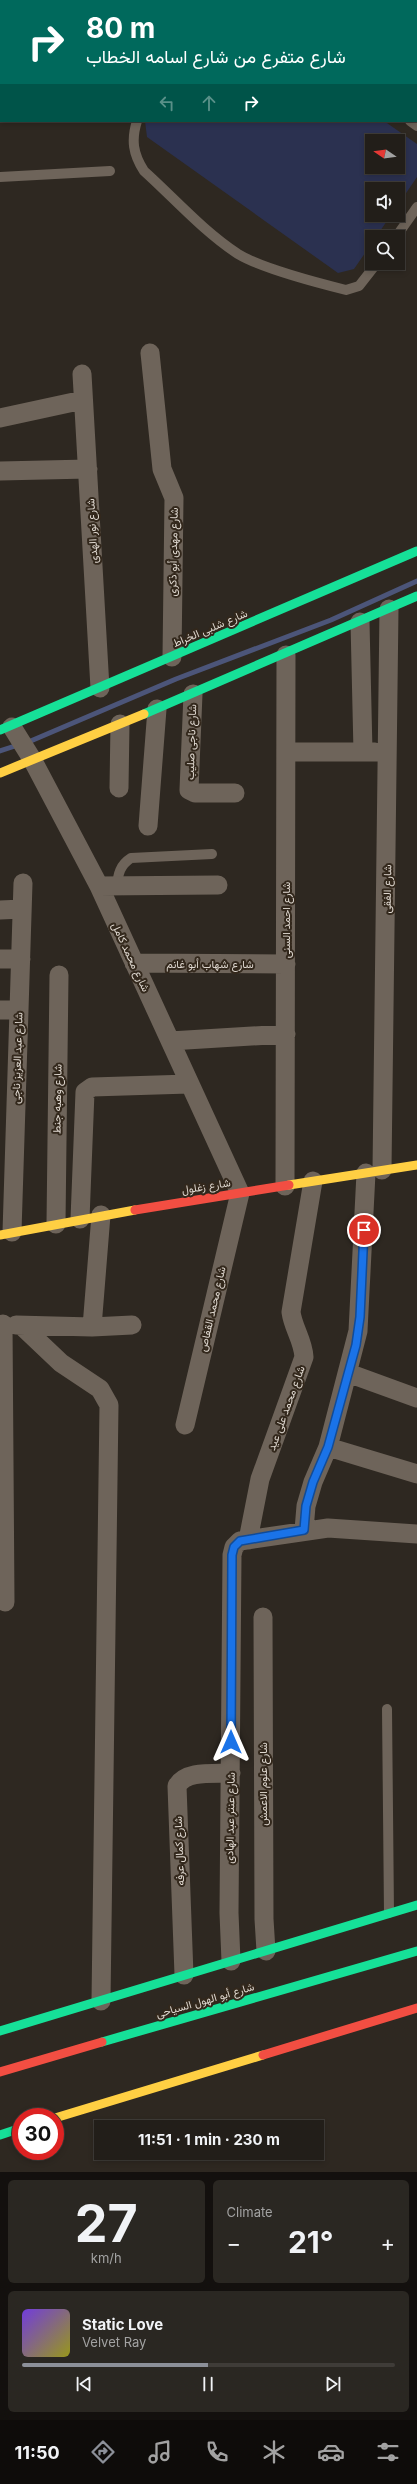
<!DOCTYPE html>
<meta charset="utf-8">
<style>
body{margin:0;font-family:Inter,Vazirmatn,sans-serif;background:#2a2722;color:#f1f3f6;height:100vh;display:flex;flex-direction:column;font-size:15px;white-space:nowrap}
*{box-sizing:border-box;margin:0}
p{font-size:13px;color:#a2a2a2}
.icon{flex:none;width:22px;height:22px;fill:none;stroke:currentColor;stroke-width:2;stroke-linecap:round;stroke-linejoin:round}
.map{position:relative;height:2172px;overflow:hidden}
.details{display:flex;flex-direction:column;gap:8px;padding:8px;background:#13100e;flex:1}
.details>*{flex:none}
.banner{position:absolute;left:0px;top:0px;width:417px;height:122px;box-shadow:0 2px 6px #0003,0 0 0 1px #3f3c38;background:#00695c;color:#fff;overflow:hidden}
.needle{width:26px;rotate:283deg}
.tools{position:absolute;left:365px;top:134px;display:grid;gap:8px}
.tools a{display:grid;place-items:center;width:40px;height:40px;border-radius:0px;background:#221e19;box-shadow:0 2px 6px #0003,0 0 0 1px #3f3c38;font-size:20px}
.speed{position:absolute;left:12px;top:2108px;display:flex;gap:8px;font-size:20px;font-weight:700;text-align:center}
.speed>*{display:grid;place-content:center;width:52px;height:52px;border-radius:50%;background:#221e19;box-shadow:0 2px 6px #0003,0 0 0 1px #3f3c38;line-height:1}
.speed .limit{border:6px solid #d22;background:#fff;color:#111}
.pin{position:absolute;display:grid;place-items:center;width:34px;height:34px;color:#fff;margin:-17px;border:2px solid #fff;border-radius:50%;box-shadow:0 1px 4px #0007}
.me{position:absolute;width:44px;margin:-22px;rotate:0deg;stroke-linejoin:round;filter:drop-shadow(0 0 3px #0008)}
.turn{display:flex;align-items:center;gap:14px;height:84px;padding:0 20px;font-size:18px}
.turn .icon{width:52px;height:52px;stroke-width:2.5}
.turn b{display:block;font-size:28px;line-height:34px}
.lanes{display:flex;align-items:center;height:38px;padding:0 20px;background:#0003;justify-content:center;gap:20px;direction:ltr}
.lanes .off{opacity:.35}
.big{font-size:30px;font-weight:700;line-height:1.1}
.details .card{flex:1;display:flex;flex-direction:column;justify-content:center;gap:6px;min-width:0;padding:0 14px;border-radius:6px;background:#2a2722}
.details .dial{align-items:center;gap:0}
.dial b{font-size:52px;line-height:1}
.song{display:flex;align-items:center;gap:12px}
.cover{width:48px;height:48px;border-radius:6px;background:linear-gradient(135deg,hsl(260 70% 55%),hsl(60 70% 35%))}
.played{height:4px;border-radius:2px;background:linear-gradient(90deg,#8c9099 50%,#3f3c38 50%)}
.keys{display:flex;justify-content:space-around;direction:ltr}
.heat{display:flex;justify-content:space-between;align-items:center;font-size:22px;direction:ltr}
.details .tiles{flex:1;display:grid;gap:8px;grid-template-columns:1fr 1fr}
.card:last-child{grid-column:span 2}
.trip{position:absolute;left:94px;top:2120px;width:230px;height:40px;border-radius:0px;background:#221e19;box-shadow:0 2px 6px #0003,0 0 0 1px #3f3c38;font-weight:700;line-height:40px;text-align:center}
.dock{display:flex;height:64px;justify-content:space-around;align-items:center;background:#0e0c0a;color:#a2a2a2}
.dock .icon{width:28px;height:28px}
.dock .on{color:#8c9099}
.dock b{font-size:18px;color:#f1f3f6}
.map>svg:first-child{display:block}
.green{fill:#2b3150;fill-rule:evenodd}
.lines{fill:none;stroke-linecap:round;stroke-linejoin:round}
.stream{stroke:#4c5579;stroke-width:5}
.lane{stroke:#6e645a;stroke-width:10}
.street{stroke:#6e645a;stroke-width:19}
.fast{stroke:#16e098;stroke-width:9}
.slow{stroke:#ffcf43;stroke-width:9}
.jam{stroke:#f24e42;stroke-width:9}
.route-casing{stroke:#114b97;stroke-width:10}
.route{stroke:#1a73e8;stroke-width:7}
.labels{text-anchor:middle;stroke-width:4;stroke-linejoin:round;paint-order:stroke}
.street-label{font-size:11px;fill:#dfd8d0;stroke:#33281c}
</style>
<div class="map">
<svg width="417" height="2172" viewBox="0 0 417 2172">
<rect width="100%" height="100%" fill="#2e2821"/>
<path class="green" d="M145 121H384L417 144V177L398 205V189H372V215H391L376 237H372V243L354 269 338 273 147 137ZM372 141H398V167H372Z"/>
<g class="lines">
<path class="stream" d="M26 743 176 679 331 620 417 581
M0 751 18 745"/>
<path class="lane" d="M233 0 235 1
M189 1 190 0
M137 121C131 140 133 154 144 171 174 198 204 232 238 254 261 268 318 283 346 290L359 286 377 263
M410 121 417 126
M0 177 110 171
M396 237 417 207
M117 886C118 874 120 865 131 858L212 854
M387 1709 389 1913"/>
<path class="street" d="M150 353 162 469 174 498 172 657
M82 374 100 688
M0 418 83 400
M0 471 88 469
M360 622 363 752
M193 694 189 790 195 793H235
M12 727 32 759 99 886 240 1193 185 1425
M286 752H375
M119 788 120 724
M148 826 157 709
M99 886 218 885
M0 910 22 909
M0 959H21
M134 963 286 964
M0 1010H19
M170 1041 286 1034
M382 1170 389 609
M285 1186 286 655
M80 1219 85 1092 92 1087 189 1084
M56 1224 59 975
M12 1232 23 883
M3 1324 5 1602
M16 1325 92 1327 132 1325
M22 1326 61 1363 100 1389 109 1405 101 2001
M92 1327 101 1215
M348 1373 417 1398
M328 1447 417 1474
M304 1530 306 1506 313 1482 328 1447 358 1331 366 1173
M248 1540 260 1479 304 1357C303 1340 293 1328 291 1312L313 1181
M263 1617 264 1919 266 1951
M231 1961 229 1913 232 1555 234 1547 240 1541 328 1528 417 1534
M184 1975 177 1786C186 1770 214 1774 231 1773"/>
<path class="fast" d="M144 714 417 596
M0 730 417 551
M0 2031 417 1905
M102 2042 417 1951
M0 2135 21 2128"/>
<path class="slow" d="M0 773 144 714
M289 1185 417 1165
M0 1235 135 1210
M55 2118 263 2055"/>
<path class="jam" d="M135 1210 289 1185
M263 2055 417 2008
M0 2072 102 2042"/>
</g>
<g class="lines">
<defs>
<path id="route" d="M231 1742 232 1555 234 1547 240 1541 304 1530 306 1506 313 1482 328 1447 356 1345 360 1317 364 1230"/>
</defs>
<use href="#route" class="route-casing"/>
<use href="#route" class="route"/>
</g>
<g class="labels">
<g class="street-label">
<text transform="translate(92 531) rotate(-93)" y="4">شارع نور الهدى</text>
<text transform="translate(173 552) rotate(-89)" y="4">شارع مهدى أبو ذكرى</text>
<text transform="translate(210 628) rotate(-23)" y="4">شارع شلبى الخراط</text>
<text transform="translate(191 742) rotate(-88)" y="4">شارع ناجى صليب</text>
<text transform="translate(387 889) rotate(-89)" y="4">شارع الفقى</text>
<text transform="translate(286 920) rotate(-90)" y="4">شارع احمد السنى</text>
<text transform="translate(131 957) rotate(65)" y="4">شارع محمد كامل</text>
<text x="210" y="968">شارع شهاب أبو غانم</text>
<text transform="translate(17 1058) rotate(-88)" y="4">شارع عبد العزيز ناجى</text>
<text transform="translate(57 1099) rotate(-89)" y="4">شارع وهبه جنط</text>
<text transform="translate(206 1186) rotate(-9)" y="4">شارع زغلول</text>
<text transform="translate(212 1309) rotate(-77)" y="4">شارع محمد القفاص</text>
<text transform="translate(286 1408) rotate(-70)" y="4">شارع محمد على عيد</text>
<text transform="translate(263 1784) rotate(-90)" y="4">شارع علوم الاعمش</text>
<text transform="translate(230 1818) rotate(-89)" y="4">شارع عنتر عبد الهادى</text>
<text transform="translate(179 1851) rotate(-92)" y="4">شارع كمال عرفه</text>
<text transform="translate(205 2000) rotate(-16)" y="4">شارع أبو الهول السياحى</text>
</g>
</g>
</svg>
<div class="tools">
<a><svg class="needle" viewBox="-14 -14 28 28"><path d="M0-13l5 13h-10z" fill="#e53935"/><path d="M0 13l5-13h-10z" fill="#a2a2a2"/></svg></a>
<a><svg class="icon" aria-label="sound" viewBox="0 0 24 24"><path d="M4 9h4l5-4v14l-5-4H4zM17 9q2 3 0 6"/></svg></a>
<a><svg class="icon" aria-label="search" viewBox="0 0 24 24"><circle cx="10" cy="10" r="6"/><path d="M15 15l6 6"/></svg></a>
</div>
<div class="speed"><div class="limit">30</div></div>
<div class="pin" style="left:364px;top:1230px;background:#d93025"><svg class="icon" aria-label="arrive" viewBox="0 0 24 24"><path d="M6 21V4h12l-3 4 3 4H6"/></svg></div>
<svg class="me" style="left:231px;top:1742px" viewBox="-20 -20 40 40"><path d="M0-17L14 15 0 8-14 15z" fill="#1a73e8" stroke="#fff" stroke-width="4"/></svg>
<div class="trip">11:51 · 1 min · 230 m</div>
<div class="banner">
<div class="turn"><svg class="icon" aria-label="right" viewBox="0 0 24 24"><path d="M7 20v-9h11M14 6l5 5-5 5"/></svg><div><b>80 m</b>شارع متفرع من شارع اسامه الخطاب</div></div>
<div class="lanes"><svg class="icon off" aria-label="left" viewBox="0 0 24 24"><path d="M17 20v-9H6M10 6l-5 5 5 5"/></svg><svg class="icon off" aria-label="ahead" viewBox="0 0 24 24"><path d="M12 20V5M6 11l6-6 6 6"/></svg><svg class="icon" aria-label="right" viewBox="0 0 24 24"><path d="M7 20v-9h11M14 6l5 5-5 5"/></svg></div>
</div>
</div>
<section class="details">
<div class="tiles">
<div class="card dial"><b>27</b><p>km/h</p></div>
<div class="card"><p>Climate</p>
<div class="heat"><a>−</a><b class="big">21°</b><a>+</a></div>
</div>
<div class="card">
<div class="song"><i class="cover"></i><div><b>Static Love</b><p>Velvet Ray</p></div></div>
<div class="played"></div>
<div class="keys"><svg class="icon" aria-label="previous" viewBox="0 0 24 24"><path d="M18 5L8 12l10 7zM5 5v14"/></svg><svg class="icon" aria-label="pause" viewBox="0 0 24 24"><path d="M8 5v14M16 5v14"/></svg><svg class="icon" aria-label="next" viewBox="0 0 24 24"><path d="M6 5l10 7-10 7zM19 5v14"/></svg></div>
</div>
</div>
</section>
<nav class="dock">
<b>11:50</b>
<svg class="icon on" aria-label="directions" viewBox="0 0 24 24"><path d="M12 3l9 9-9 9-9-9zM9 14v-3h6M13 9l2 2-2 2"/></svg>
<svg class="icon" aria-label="music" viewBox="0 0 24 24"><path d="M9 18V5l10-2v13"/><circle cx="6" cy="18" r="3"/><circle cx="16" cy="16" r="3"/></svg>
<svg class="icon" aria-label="phone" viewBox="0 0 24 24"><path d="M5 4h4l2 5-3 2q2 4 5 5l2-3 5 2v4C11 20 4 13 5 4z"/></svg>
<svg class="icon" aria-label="climate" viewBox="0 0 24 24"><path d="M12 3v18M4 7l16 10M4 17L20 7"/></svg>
<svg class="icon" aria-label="car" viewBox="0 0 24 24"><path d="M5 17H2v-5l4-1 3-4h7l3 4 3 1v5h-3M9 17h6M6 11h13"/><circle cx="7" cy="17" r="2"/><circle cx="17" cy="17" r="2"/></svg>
<svg class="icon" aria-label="filters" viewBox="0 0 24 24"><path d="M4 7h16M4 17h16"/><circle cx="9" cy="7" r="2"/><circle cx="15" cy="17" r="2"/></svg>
</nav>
